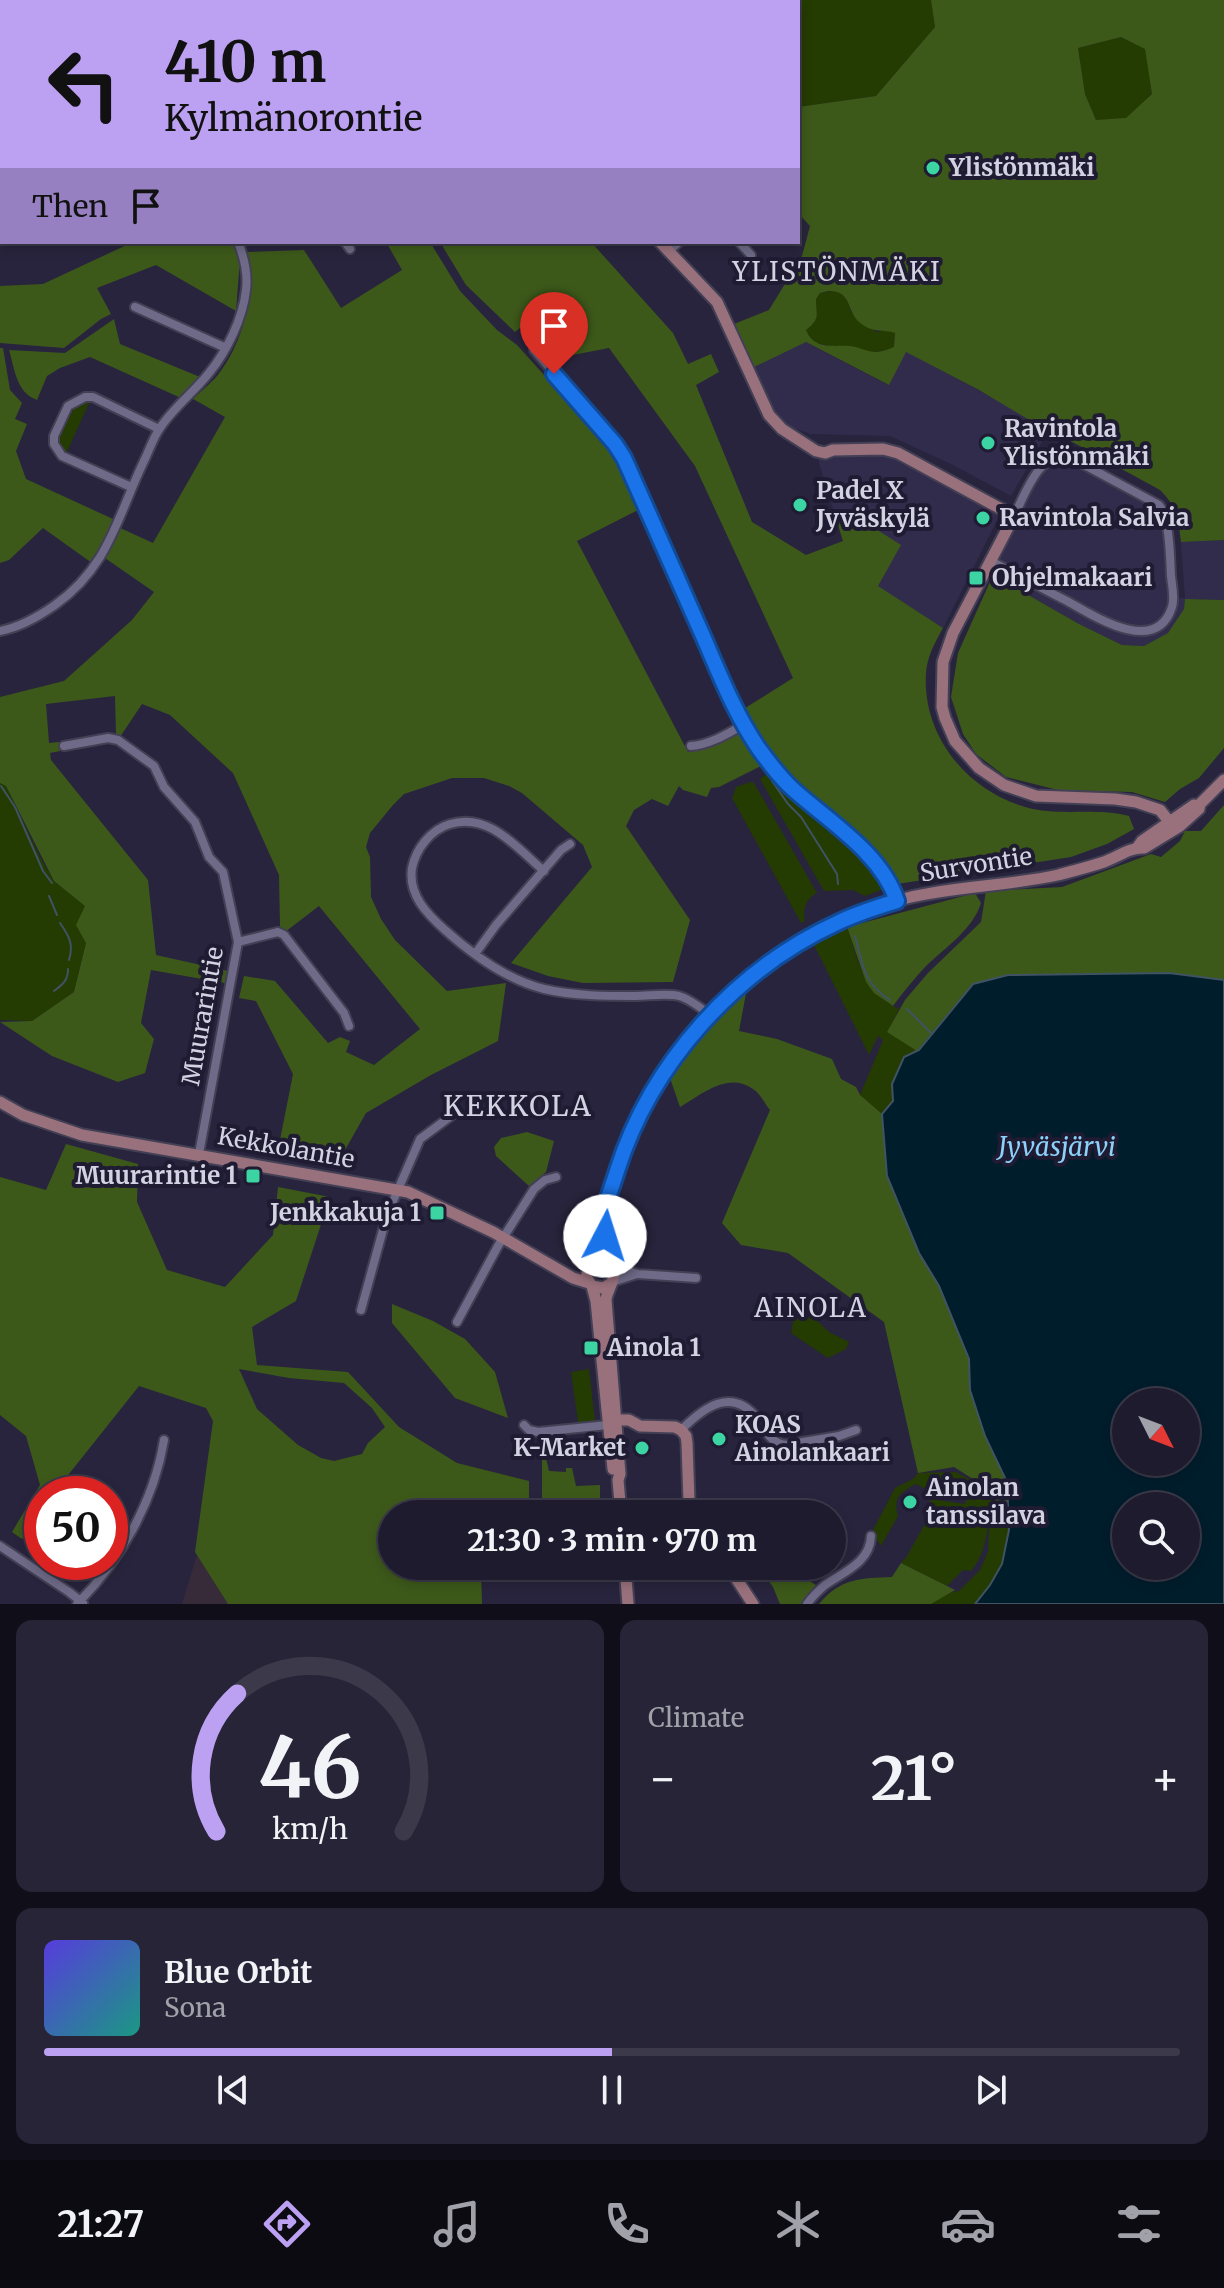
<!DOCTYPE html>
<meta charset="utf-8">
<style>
body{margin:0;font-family:Merriweather,serif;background:#262436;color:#f1f3f6;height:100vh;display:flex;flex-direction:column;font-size:30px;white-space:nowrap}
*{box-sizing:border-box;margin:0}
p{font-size:26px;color:#a1a1aa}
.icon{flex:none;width:44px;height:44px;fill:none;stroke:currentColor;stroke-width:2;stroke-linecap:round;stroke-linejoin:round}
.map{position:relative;height:1604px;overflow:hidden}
.side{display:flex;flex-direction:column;gap:16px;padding:16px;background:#100f19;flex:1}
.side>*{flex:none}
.top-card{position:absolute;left:0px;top:0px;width:800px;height:244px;box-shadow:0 4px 12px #0003,0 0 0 2px #3c394a;background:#bca0f2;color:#111;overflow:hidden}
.needle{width:52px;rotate:132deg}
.fabs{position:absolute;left:1112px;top:1388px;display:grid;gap:16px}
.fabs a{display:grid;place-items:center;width:88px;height:88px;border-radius:50%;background:#1e1b2e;box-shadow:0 4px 12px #0003,0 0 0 2px #3c394a;font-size:40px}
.speed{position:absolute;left:24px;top:1476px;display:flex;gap:16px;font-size:40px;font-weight:700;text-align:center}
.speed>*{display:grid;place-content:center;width:104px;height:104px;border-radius:50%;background:#1e1b2e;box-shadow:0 4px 12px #0003,0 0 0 2px #3c394a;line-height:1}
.speed .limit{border:12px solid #d22;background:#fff;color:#111}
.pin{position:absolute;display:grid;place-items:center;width:68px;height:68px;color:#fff;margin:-82px -34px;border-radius:50% 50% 50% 0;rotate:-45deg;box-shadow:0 0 8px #0007}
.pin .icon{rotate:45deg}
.me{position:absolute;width:88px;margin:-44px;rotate:5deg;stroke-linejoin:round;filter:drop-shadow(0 0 6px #0008)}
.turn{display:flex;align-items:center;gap:28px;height:168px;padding:0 32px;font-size:36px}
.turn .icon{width:104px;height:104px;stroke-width:2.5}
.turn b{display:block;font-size:56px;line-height:68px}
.then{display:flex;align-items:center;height:76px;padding:0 32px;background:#0003;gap:16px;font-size:30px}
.big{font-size:60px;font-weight:700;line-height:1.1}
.side .card{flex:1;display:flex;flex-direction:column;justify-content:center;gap:12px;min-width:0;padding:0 28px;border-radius:16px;background:#262436}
.side .dial{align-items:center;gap:0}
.dial svg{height:208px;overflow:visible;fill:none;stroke:#3c394a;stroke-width:7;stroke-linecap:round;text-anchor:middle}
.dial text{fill:#f1f3f6;stroke:none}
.song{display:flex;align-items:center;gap:24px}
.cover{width:96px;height:96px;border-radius:12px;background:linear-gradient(135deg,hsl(250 70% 55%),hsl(170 70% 35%))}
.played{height:8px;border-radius:4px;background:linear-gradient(90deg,#bca0f2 50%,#3c394a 50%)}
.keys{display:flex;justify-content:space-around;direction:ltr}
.heat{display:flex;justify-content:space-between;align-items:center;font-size:44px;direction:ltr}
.side .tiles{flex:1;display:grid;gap:16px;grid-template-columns:1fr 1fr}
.card:last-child{grid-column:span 2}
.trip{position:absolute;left:378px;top:1500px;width:468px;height:80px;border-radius:40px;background:#1e1b2e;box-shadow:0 4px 12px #0003,0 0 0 2px #3c394a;font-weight:700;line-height:80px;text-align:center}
.tab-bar{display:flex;height:128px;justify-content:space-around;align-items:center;background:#0c0b12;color:#a1a1aa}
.tab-bar .icon{width:56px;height:56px}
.tab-bar .current{color:#bca0f2}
.tab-bar b{font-size:36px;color:#f1f3f6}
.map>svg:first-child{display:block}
.built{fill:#312c4c}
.education{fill:#372b39}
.green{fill:#243b01}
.forest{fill:#3d591a;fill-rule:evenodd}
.water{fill:#001d2c;stroke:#3f5363;stroke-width:2;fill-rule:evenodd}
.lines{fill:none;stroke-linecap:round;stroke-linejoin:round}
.stream{stroke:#3f5363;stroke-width:2}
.street-casing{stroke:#434055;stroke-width:12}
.secondary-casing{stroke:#434055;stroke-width:15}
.street{stroke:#6e6a87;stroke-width:8}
.secondary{stroke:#99717c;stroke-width:11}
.route-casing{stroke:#114b97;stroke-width:20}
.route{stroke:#1a73e8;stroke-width:14}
.poi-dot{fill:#3dd4a3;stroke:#1f1b32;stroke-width:3}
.labels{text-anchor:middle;stroke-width:8;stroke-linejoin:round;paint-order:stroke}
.poi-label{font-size:24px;font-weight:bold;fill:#d3d2e2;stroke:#1f1b32;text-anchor:start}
.street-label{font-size:24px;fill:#d3d2e2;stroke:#1f1b32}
.neighbourhood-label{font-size:26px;letter-spacing:2px;fill:#d3d2e2;stroke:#1f1b32}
.water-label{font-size:26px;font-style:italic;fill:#8bd1f9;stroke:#1f1b32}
.quarter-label{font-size:28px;letter-spacing:2px;fill:#d3d2e2;stroke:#1f1b32}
</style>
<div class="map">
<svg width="1224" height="1604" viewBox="0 0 1224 1604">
<rect width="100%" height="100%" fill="#28243d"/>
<path class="built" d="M805 342 888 385 905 351 1008 406 1048 431 1011 496 951 464 890 436 811 434 787 426 771 408 752 368Z
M877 452 901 459 996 512 998 518 943 628 877 586 857 518 837 522 819 463V454L833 456Z
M1061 460 1070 461 1159 509 1162 512 1170 598H1185L1181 542 1224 540V600L1185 599 1184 609 1169 633 1144 646 1122 645 1079 624 993 575 1002 547 1044 470 1050 463Z"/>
<path class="education" d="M197 1555 228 1604H182Z"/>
<path class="green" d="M771 0H931L935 27 876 96 798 107V2H771Z
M1121 37 1146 49 1152 94 1126 119 1096 120 1085 94 1078 48Z
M837 290C846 296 849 302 851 312L876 332 887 330 895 333 894 348C889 349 881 352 875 352 867 353 818 345 812 341 808 337 808 335 806 330 821 318 816 316 815 299L820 293Z
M84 401H90L66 454C50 438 66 409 84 401Z
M771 771C809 805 862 843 886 888L865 896 853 890 824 891 760 779Z
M750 782 754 783 817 893C806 898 802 910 805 921L801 923 732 798 736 787Z
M0 783 6 786 40 857 54 881 86 906V943L74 992 32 1021 0 1020Z
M847 927C859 963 862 992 899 1009L891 1025 923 990 1224 939V1016L964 1277 1033 1604H921L938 1595 959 1591 980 1570 988 1551 990 1509C987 1531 986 1554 971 1571L963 1570 947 1586 901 1563 907 1556 931 1513 930 1499 965 1504 968 1490 928 1481 929 1490 915 1484C899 1494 893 1497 898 1516L881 1546 872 1532 895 1488 913 1479 918 1473 956 1472 983 1487 990 1497 989 1485 974 1455 860 1095 883 1040 878 1036 869 1055 813 943Z
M802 1306 829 1332 849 1342 846 1349 828 1358 791 1333 795 1311Z
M589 1369 595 1421 578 1422 571 1372Z"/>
<path class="forest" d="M931 0H1224V540L1181 542C1178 518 1178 508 1160 490L1065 438 1048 431 979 390 906 352 889 385 806 342 752 368 734 324 769 310 802 256 810 226 798 213V107L876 96 935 27ZM1121 37 1145 49 1152 94 1126 118 1096 120 1085 94 1078 48ZM828 291C854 290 845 314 863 325 874 333 883 329 895 333L894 347C889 349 881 352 876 352 867 352 859 347 850 346 833 345 814 350 806 330 821 318 816 316 816 299L820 293Z
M133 242H232L240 259 236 311 156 265 97 288 111 314 101 319 64 348 0 343V286L43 284Z
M386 242H430L460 291 497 330 517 345 610 448 621 462 640 509 577 541 688 752 742 731 763 765 719 787 711 788 707 797 683 790 679 786 668 806 652 799 634 810 626 826 690 920 673 982 583 983 548 976 511 963 592 867 583 845 522 793 509 786 484 778H452L404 794 393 805 370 833 366 847 370 857 371 897 381 919 395 940 447 991 506 983 498 1041 431 1075 366 1113 337 1164 278 1150 293 1074 256 1001 239 998 244 976 275 981 328 1043 340 1037 350 1041 346 1052 374 1065 420 1029 319 906 285 932 280 926 279 875 233 773 170 715 142 704 120 737 116 735 115 696 46 704 49 743 59 742 60 751 50 753 51 760 148 880 156 955 228 971 225 983 151 970 141 1023 154 1039 145 1073 118 1082 52 1056 0 1022 32 1021 74 992 86 943 76 925 85 906 54 881 6 786 0 783V697L64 681 132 620 154 592 105 558 118 527 153 543 225 417 193 399C202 390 213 382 220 372 244 340 256 291 247 252L304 250 341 308 402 270Z
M440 242H591L673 333 688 364 711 354 719 372 696 385 752 522 806 555 843 541 837 522 857 517 901 545 878 586 943 628C935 642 927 657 926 673 922 736 967 790 1025 807 1059 817 1095 807 1129 816L1134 829 1107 844 1071 857 897 884 864 842 832 813 797 787 774 763 748 723 742 710 793 678 695 466 609 348 547 360C553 344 552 336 540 323L525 324 515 332 466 285Z
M114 319 120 344 200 377 181 398 90 357 60 368 47 376 37 400C16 392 15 370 9 350L65 353Z
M0 348H3L10 390 22 403 15 419 27 424 16 451 26 479 113 519 103 549 92 563 43 528 9 560 0 563Z
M993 575 1079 624 1122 645 1144 646 1168 633 1184 609 1185 599 1224 600V748L1199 778 1180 789 1165 802 1132 792 1058 790 1006 777 976 754 963 734 951 697 958 653Z
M1224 805V980L1169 973 1097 975 971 985 917 1051 887 1032 905 1000 928 973 981 922 986 891 1062 887 1151 854 1161 857 1180 841 1185 831H1201Z
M975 893 981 903C973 929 946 947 926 966 914 979 903 992 893 1006L874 993 866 982 847 927Z
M747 988 739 1031 777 1039 832 1059 841 1079 856 1087 860 1095 882 1114 887 1176 919 1253 939 1286 969 1359 970 1390 985 1436 1007 1482 1008 1521 984 1486 954 1467 918 1473 884 1322 788 1253 741 1245 722 1223 770 1110C765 1104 760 1093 753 1089 728 1071 702 1094 680 1107L669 1075 715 1019Z
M527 1132 554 1141 546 1172 529 1186 496 1156 494 1147 501 1138Z
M66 1144 138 1164 137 1202 167 1270 225 1287 273 1235 278 1187 330 1197 296 1301 252 1327 257 1365 348 1372 399 1427 457 1463 529 1481V1514H392V1566H481L482 1604H228L195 1552 213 1421 206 1408 139 1386 53 1494H42V1510L22 1539 12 1532 40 1485 26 1436 0 1415V1177L46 1190ZM239 1369 289 1378 344 1383 372 1408 385 1427 368 1443 362 1454 334 1461 321 1458 298 1445 257 1409Z
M392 1304 433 1321 465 1339 495 1372 508 1418 455 1398 392 1323Z
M542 1449 544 1450 549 1471 566 1472V1468H572L576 1486 600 1485V1514H542Z
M901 1563 955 1590 931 1604H819C840 1578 862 1578 892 1577Z
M758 1566H785L816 1585 801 1604H780L773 1587Z"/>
<path class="water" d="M1169 973 1224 980V1604H975L990 1585 1002 1564 1009 1530 1007 1482 985 1436 970 1390 969 1359 939 1286 919 1253 887 1176 882 1114 893 1101 892 1084 904 1057 919 1050 973 984 1008 975ZM1126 1402H1186V1462H1126ZM1126 1506H1186V1566H1126Z"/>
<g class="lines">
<path class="stream" d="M772 781 788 804 801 817 837 874 838 884
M1 786 15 807 43 871 52 883
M49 896 57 915
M60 923C69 936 74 944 69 960
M855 936C863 965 863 983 890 1000
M54 991C62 985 68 981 68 969
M907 1009 932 1034"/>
<defs>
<path id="street" d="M47 0 50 2
M301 0 302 2
M34 2 36 0
M590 2 591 0
M0 146 2 149
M0 215 2 216
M345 242 350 249
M739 242 751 255
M669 251 679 242
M135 307 226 348
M534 344V350L615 444 624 458C649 515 675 573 700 630 721 677 739 724 770 765 806 813 877 840 897 901
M131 487 62 456 54 444V436L68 406 85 397H93L159 429
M991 561C1016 574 1041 588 1067 601 1094 616 1156 657 1172 607 1175 598 1172 586 1171 576 1170 559 1170 518 1159 505L1075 460C1041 444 1026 493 1014 516
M0 631C21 627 38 617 55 605 109 567 117 517 144 461 149 451 153 438 160 428 173 408 194 392 209 373 227 351 243 318 246 290 248 274 244 257 238 242
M64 746 108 738 118 740 154 766 164 787 195 822 209 857 223 872 238 942 199 1154
M691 746C709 745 727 734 743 725
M544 871C517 848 489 812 450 824 430 830 416 849 412 868 408 895 427 914 445 930 473 955 507 980 544 989 574 996 606 996 636 996 649 996 666 993 679 996 690 999 701 1008 710 1015
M238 942 278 932 284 935 344 1013 349 1026
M475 954 496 925 561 850 570 844
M611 1266 638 1274 696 1278
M612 1282 637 1274
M361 1310 387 1215 420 1139 451 1116
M457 1322 498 1246 534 1189 545 1180 556 1177
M524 1425 529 1430 538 1432 608 1425
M681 1430C704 1407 732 1386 758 1419 767 1431 769 1442 785 1445L839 1436 856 1430
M0 1546 69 1592 83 1603
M77 1604C121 1560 154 1501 164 1440
M807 1604C812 1597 818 1591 825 1585 843 1572 870 1563 871 1536"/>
<path id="secondary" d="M533 0 535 2
M226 2 228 0
M0 182 2 180
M660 242 717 302 769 415 782 429 816 451 825 453 833 450 883 449 898 453 1014 516 953 633 943 662 942 707 945 718 955 741 979 768 1004 785 1036 796 1115 799 1136 802 1160 810 1175 829
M1137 848 1142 841 1194 805
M0 1102 23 1115 82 1135 408 1192 493 1232 573 1278 589 1283
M590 1265 599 1235 603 1229
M609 1265C594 1221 614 1171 633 1131 686 1019 785 927 907 898 956 886 1008 886 1058 875 1073 871 1089 867 1104 862 1118 857 1130 847 1144 848L1180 826 1199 809 1200 804 1224 780
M610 1284 603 1288 592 1286 586 1277 590 1265C601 1259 617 1263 613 1279 611 1287 607 1292 606 1300L620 1474 618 1480 621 1514
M592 1286 596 1301 613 1469
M612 1423 616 1420H629L640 1426 675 1427 681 1430 686 1436 687 1443 689 1501 694 1514
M625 1566 628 1604
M728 1566 753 1604"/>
</defs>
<use href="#street" class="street-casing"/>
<use href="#secondary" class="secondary-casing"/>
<use href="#street" class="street"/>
<use href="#secondary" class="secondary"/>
</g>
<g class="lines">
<defs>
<path id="route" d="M554 374 615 444 624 458C650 517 676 576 703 636 720 675 735 714 759 749 770 764 781 779 795 791 830 822 882 854 897 901 877 907 858 913 839 922 736 969 651 1063 617 1171 611 1191 599 1216 605 1236"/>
</defs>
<use href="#route" class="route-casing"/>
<use href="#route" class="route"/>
</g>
<g class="poi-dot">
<circle cx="933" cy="168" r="8"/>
<circle cx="988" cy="443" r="8"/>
<circle cx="800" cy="505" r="8"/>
<circle cx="983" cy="518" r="8"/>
<rect x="968" y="570" width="16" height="16" rx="4"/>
<rect x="245" y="1168" width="16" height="16" rx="4"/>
<rect x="429" y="1205" width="16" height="16" rx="4"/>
<rect x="583" y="1340" width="16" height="16" rx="4"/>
<circle cx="719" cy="1439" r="8"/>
<circle cx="642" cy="1448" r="8"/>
<circle cx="910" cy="1502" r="8"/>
</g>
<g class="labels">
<g class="poi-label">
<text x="949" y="176">Ylistönmäki</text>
<text x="1004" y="437">Ravintola<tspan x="1004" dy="28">Ylistönmäki</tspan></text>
<text x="816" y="499">Padel X<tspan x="816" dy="28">Jyväskylä</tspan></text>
<text x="999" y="526">Ravintola Salvia</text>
<text x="992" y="586">Ohjelmakaari</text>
<text x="237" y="1184" text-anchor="end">Muurarintie 1</text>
<text x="421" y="1221" text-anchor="end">Jenkkakuja 1</text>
<text x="607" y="1356">Ainola 1</text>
<text x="735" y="1433">KOAS<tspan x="735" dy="28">Ainolankaari</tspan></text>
<text x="626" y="1456" text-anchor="end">K-Market</text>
<text x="926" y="1496">Ainolan<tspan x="926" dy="28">tanssilava</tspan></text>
</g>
<g class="street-label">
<text transform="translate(976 865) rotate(-9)" y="8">Survontie</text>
<text transform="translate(203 1016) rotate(-80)" y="8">Muurarintie</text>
<text transform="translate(286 1148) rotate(10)" y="8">Kekkolantie</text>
</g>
<g class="neighbourhood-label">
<text x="837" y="281">YLISTÖNMÄKI</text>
<text x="811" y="1317">AINOLA</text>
</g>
<g class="water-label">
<text x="1057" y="1156">Jyväsjärvi</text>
</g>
<g class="quarter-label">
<text x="518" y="1116">KEKKOLA</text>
</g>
</g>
</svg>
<div class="fabs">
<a><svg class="needle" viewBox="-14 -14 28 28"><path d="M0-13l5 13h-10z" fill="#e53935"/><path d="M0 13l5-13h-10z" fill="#a1a1aa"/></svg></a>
<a><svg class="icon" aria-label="search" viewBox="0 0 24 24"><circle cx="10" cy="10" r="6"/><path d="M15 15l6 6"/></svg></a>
</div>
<div class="speed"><div class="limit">50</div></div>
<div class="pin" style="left:554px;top:374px;background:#d93025"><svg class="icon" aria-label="arrive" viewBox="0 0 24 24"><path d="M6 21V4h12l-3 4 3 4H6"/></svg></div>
<svg class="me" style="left:605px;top:1236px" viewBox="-20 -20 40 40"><circle r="19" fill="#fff"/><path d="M0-13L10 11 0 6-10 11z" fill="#1a73e8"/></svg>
<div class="trip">21:30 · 3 min · 970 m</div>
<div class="top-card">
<div class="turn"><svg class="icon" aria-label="left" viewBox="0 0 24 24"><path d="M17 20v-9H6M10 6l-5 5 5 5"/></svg><div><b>410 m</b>Kylmänorontie</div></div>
<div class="then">Then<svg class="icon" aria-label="arrive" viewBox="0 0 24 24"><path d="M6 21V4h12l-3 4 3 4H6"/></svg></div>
</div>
</div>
<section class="side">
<div class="tiles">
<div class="card dial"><svg viewBox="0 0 100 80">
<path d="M14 69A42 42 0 1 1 86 69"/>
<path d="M14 69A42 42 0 0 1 22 16" stroke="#bca0f2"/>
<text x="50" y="56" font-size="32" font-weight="700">46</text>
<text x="50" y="72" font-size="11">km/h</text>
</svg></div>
<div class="card"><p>Climate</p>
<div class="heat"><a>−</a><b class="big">21°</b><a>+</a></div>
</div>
<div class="card">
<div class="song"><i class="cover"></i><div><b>Blue Orbit</b><p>Sona</p></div></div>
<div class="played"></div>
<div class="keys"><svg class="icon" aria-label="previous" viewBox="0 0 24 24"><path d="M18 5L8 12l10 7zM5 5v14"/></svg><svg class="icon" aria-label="pause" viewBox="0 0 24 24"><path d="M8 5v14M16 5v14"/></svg><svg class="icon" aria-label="next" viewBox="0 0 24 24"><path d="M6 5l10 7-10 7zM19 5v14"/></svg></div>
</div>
</div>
</section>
<nav class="tab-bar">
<b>21:27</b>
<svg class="icon current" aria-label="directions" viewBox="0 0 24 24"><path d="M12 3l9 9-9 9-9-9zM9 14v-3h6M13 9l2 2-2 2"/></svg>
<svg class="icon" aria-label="music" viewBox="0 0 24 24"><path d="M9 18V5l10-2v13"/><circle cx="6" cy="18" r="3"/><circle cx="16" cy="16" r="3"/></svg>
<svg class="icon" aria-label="phone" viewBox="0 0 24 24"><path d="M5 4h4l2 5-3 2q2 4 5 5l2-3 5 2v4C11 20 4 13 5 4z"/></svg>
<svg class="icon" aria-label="climate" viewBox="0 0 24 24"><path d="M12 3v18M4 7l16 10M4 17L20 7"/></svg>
<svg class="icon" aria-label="car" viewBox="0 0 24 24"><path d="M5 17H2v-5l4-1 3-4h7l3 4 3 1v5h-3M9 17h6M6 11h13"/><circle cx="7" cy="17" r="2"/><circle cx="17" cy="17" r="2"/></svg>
<svg class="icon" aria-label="filters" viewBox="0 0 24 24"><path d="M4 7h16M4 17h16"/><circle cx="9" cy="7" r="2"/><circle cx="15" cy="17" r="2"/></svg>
</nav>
